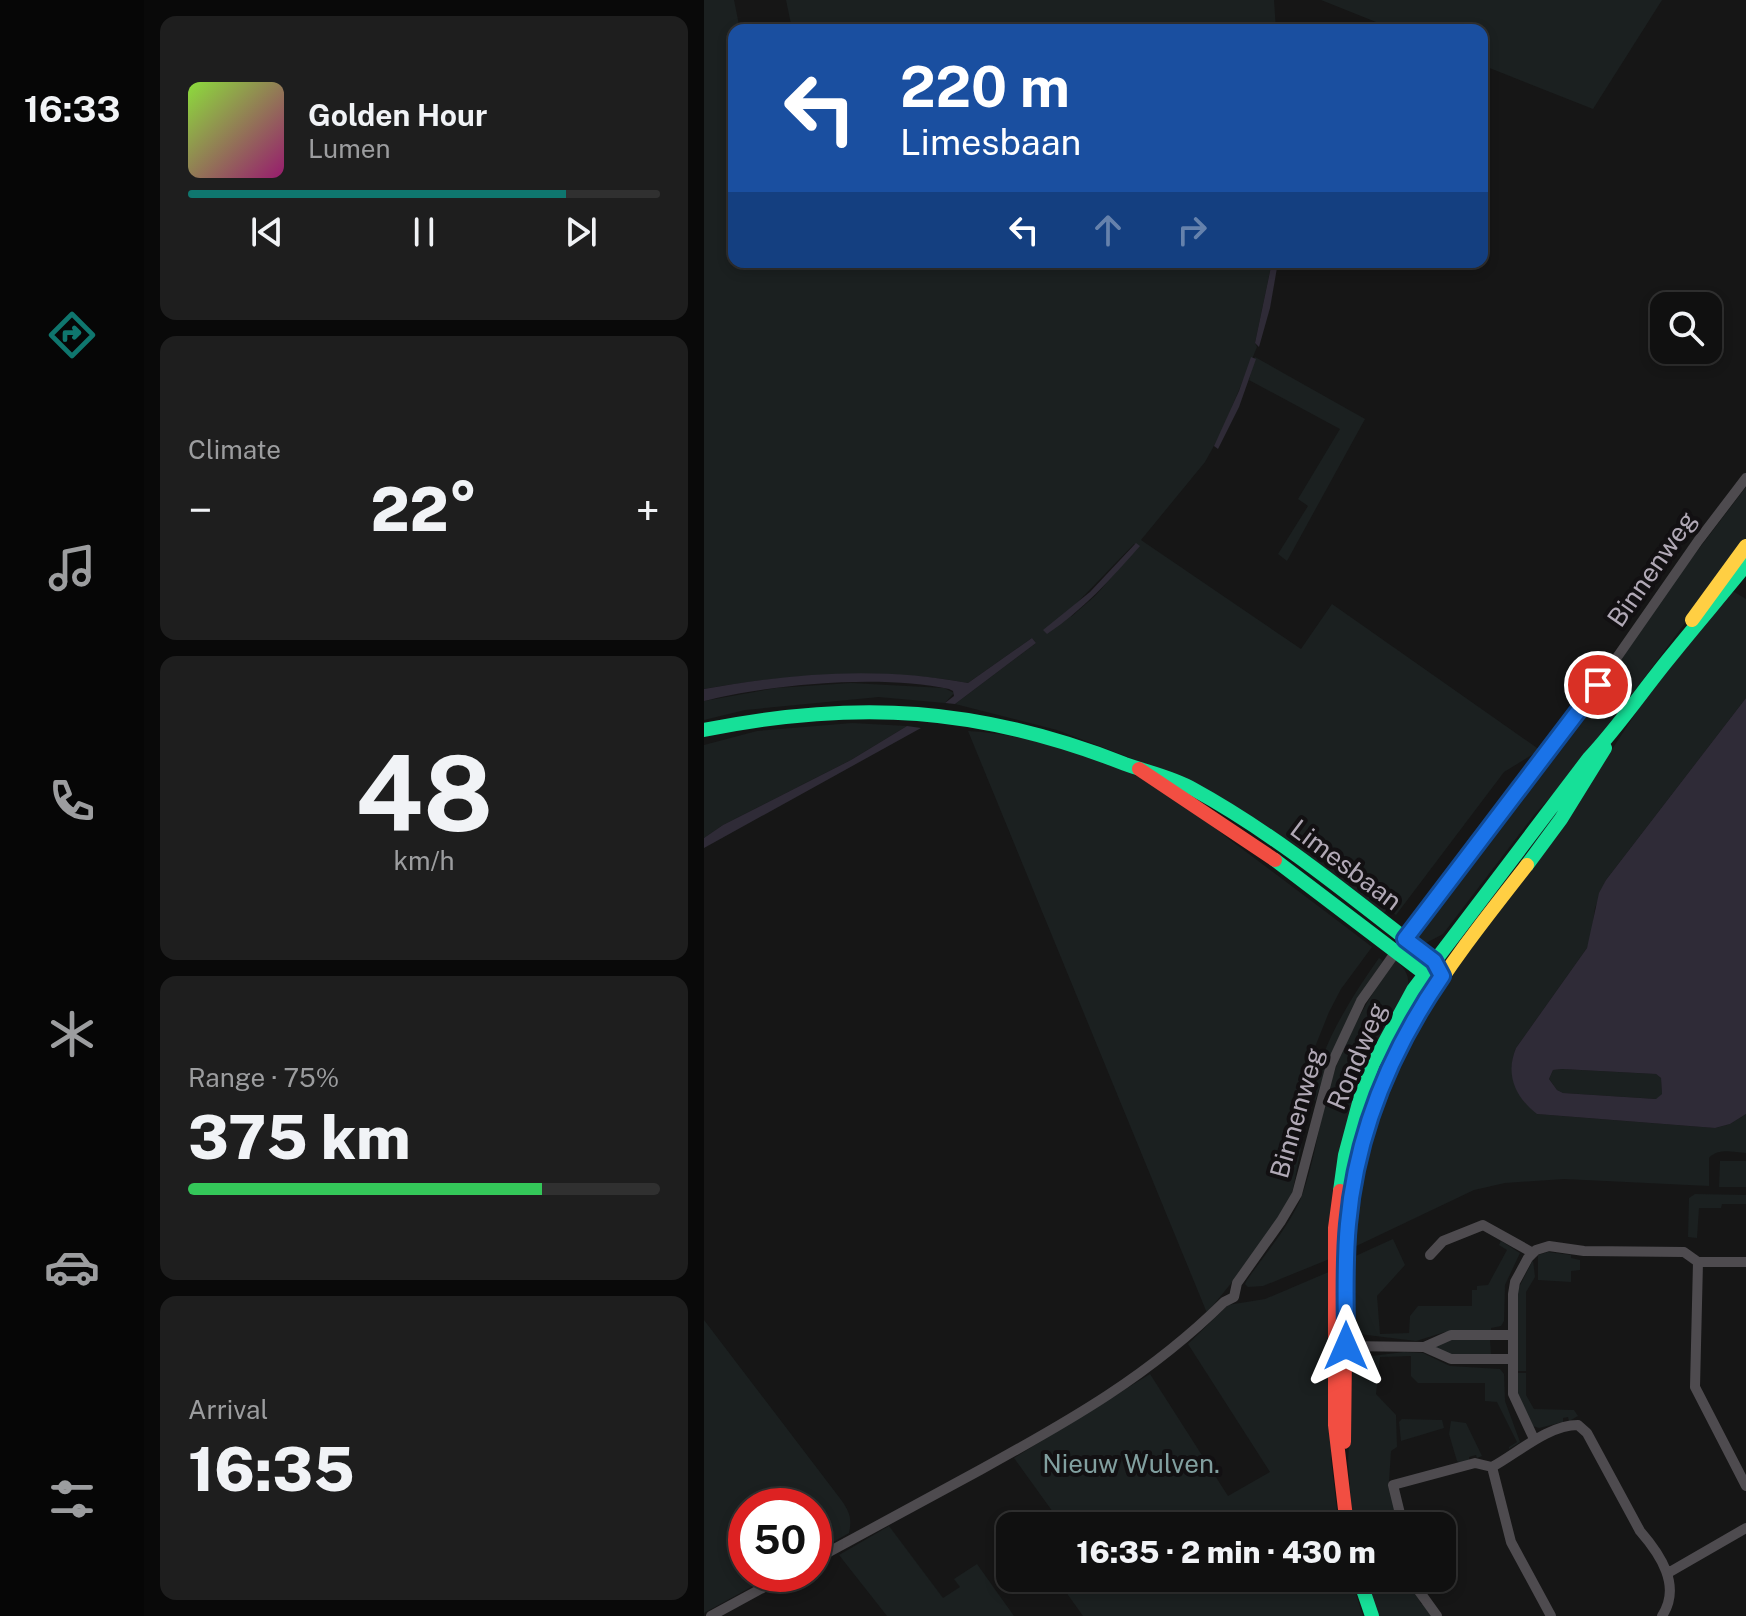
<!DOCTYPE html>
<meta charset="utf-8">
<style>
body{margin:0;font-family:"Public Sans",sans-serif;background:#1e1e1e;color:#f1f3f6;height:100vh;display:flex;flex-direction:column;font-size:30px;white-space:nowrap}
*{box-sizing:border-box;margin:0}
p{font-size:26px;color:#9c9d9f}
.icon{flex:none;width:44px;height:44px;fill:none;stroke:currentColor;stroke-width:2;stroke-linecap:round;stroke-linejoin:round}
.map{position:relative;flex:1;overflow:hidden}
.drawer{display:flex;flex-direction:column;gap:16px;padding:16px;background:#090909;width:560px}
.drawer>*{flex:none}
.top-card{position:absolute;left:24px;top:24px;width:760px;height:244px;border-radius:16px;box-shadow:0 4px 12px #0003,0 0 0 2px #303030;background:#1a4fa0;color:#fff;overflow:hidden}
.buttons{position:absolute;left:946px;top:292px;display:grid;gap:16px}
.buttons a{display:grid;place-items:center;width:72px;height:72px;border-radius:16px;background:#101010;box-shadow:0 4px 12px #0003,0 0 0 2px #303030;font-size:40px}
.speed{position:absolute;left:24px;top:1488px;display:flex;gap:16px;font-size:40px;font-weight:700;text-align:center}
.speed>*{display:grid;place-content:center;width:104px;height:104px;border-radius:50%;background:#101010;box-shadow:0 4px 12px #0003,0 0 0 2px #303030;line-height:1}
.speed .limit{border:12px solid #d22;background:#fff;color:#111}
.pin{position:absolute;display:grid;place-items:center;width:68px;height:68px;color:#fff;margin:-34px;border:4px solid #fff;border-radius:50%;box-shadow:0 2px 8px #0007}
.me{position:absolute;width:88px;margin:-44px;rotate:0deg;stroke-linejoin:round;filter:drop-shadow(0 0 6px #0008)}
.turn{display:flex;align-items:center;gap:28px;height:168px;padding:0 40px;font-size:36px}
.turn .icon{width:104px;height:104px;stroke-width:2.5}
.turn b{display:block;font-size:56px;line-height:68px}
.lanes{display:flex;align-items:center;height:76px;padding:0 40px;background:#0003;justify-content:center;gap:40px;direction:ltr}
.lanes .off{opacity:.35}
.big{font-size:60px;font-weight:800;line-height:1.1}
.drawer .card{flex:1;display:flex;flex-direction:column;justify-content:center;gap:12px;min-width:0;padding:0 28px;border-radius:16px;background:#1e1e1e}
.drawer .dial{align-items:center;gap:0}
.dial b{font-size:104px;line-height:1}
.song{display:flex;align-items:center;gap:24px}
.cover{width:96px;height:96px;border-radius:12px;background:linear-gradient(135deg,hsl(90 70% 55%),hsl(320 70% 35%))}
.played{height:8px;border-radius:4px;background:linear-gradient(90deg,#0f766e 80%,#303030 80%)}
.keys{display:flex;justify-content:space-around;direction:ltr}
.heat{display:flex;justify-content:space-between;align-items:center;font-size:44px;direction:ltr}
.charge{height:12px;border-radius:6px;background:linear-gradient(90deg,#34c759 75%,#303030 0)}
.trip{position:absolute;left:292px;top:1512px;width:460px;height:80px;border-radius:16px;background:#101010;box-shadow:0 4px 12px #0003,0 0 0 2px #303030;font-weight:800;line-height:80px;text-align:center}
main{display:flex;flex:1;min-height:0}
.menu{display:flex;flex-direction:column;width:144px;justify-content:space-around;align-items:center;background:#060606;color:#9c9d9f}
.menu .icon{width:56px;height:56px}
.menu .current{color:#0f766e}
.menu b{font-size:36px;color:#f1f3f6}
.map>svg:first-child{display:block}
.green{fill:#1b2020;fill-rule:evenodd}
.water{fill:#2f2b37;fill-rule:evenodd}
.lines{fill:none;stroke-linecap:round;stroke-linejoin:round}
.street{stroke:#4e4b4f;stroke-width:10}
.fast{stroke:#16e098;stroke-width:14}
.slow{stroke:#ffcf43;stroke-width:14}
.jam{stroke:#f24e42;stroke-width:14}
.route-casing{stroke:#114b97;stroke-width:20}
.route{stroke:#1a73e8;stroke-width:14}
.labels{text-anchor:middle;stroke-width:8;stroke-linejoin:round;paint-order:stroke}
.street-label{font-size:26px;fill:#b1a9b6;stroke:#121012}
.park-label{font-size:26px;fill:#819f9f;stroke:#121012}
</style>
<main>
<nav class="menu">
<b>16:33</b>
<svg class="icon current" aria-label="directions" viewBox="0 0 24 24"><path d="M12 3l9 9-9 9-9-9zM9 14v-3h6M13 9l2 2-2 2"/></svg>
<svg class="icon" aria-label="music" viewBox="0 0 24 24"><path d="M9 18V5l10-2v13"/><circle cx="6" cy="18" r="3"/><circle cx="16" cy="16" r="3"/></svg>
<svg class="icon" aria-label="phone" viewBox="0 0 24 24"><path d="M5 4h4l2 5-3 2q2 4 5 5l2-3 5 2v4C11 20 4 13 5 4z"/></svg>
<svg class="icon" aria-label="climate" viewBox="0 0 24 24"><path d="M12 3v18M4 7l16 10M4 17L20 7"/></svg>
<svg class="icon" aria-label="car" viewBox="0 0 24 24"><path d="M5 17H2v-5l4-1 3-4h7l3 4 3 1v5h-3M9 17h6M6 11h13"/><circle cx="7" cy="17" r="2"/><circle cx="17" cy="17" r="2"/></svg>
<svg class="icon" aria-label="filters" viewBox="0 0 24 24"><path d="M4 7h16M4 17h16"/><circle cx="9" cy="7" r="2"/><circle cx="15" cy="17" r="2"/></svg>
</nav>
<section class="drawer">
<div class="card">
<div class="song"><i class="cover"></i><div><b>Golden Hour</b><p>Lumen</p></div></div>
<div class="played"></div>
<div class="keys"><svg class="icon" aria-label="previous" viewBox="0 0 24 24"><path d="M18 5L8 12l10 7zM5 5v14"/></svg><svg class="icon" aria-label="pause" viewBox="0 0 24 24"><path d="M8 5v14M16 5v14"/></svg><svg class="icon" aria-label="next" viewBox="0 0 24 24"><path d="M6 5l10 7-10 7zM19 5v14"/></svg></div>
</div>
<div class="card"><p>Climate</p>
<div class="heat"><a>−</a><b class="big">22°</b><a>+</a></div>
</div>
<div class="card dial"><b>48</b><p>km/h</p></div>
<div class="card"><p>Range · 75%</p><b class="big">375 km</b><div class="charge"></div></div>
<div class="card"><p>Arrival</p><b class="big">16:35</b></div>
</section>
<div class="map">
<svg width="1042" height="1616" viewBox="0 0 1042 1616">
<rect width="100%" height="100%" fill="#161616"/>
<path class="green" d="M0 0H30L36 30H30V262H568L551 343 553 347 517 433 501 462 437 540 597 649 628 604 836 750 800 772 692 915 683 909 679 914 487 781 353 730 251 704 332 643 328 638 264 683C184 667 80 674 0 689ZM430 544 435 546 392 595 367 617 371 605Z
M82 0H570L572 30H84L88 29Z
M617 0H958L889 109 778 65V30H692Z
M551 357 661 419 583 561 574 554 604 506 594 499 636 429 545 380Z
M1042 487V541L874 767 830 815 739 934 722 943 706 939 883 708 978 571Z
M1027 590 1042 599V698L902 880 891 908 887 937 883 948 812 1048C800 1077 817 1090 833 1114L1011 1128 1026 1124 1042 1114V1153C1029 1152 1014 1148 1005 1158V1186L860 1179 801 1183 770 1190 646 1249 651 1201 664 1136 704 1034 869 809 937 705Z
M147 683 240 688 250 693 241 703 175 697 41 710 0 720V701L72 688Z
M148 723 203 726 147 760 19 825 0 838V745L53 731Z
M264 731C315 733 389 755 435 777 468 792 498 818 526 840 573 875 621 911 668 947L637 989 625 1012 597 1082 603 1117 588 1194 554 1250 503 1313Z
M825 770 705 927 701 924 808 781Z
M675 958 679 961C647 1007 628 1048 611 1102 606 1059 651 992 675 958Z
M691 959C701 969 706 975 704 990L671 1053 628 1258 559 1286 544 1287 541 1284 543 1280C561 1254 584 1228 597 1198 611 1162 615 1121 626 1085 640 1039 664 999 691 959Z
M858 1069 952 1074 957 1078 958 1094 953 1099 859 1093 853 1090 845 1079 849 1070Z
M1016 1161H1042V1187H1015Z
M991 1194 1042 1195V1204H1018L1017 1208H995L993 1238 984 1237 985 1198Z
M689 1239 701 1265 673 1296 676 1334 705 1333 706 1316 714 1306H768V1290H773V1286L784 1285 803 1250 795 1245 797 1241 816 1253 801 1285 800 1321 797 1326 787 1328V1332H741L712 1341 655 1334 647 1322 645 1259Z
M844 1252 867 1255V1258L876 1260V1270L867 1271V1282L834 1280V1255Z
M829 1260 831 1277 822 1292V1371H814V1289Z
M627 1271V1460L635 1526H359L310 1458 446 1374 524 1496 566 1472 484 1344 524 1305 561 1299Z
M0 1320 138 1501C146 1513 148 1519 145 1533L110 1553V1506H42V1574H71L0 1613Z
M743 1339H786L787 1356C767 1356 745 1360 731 1346Z
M700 1352 719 1353 746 1366 796 1369 800 1374 801 1401 816 1442 805 1449V1447L813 1442 793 1402 781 1401V1383H714L707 1376V1356L676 1357 672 1394 692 1415 693 1447 687 1451 685 1482 695 1526H649L644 1463 649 1363 660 1357Z
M814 1373H822V1395L830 1409 870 1410 874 1416 865 1421 864 1417 859 1418V1422L835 1428 829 1426 814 1396Z
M698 1419 738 1420 740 1428 697 1441 695 1422Z
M747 1421 762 1423 778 1456 773 1458 772 1455 765 1457V1460L757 1463 753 1461 745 1434Z
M185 1526 239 1598 256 1587 250 1579 273 1564 310 1616H183L135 1555Z
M352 1578H647L659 1616H379Z
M661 1578H707L717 1604 722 1602 728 1616H674Z"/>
<path class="water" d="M568 262H574L566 308 555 347 551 343Z
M547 357 552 359 535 407 514 449 510 446 535 391Z
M432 543 436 546C407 579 379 610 343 634L339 630 386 592Z
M328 638 332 643 251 704 241 703 250 696 249 691 245 689C177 674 68 684 0 701V689C88 673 176 666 264 683Z
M1042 698V1114L1026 1124 1011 1128 833 1114C811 1097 801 1074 812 1048L883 948 895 893 902 880ZM858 1069 952 1074 957 1078 958 1094 952 1099 859 1093 853 1090 845 1079 849 1070Z
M203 726 217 728 0 848V838L19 825 147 760Z"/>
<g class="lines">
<path class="street" d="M726 1255 739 1241 779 1225 829 1253
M994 1262 991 1387 1042 1486
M638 1346 720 1347 747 1335H809
M720 1347 747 1359H809
M830 1439 809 1394V1294L811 1282 824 1258 832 1250 845 1246 880 1251 980 1252 994 1262H1042
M788 1467 807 1542 847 1616
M699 1526 689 1485 771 1463 788 1467C814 1453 844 1425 874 1425L883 1433 936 1531C956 1554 978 1586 958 1616
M110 1560C165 1530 220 1500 276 1470 367 1420 446 1375 520 1302L530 1297 533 1283 577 1221 593 1194 627 1065 657 1001 701 939 877 709 994 541 1042 478
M964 1573 1042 1528
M710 1578 715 1591 733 1616
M7 1616 84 1574"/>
<path class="fast" d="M0 730C153 699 276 707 421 764 443 772 468 777 489 789 575 836 652 901 730 961L738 976 721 974 571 860
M823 865 857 819 901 748
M636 1191 641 1155 656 1099 669 1064 709 990 885 758C915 726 939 690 967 656 991 626 1017 596 1042 565
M655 1578 668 1616"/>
<path class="slow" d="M988 620 1042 546
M650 1181C671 1056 748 961 823 865"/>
<path class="jam" d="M435 769 571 860
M636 1191 631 1228V1425L643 1526
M640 1442 642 1270 650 1181"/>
</g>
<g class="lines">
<defs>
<path id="route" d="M642 1346C642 1306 640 1265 644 1224 652 1134 687 1050 738 976L730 961 701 939 894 685"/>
</defs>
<use href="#route" class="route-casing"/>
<use href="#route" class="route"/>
</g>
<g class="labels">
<g class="street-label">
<text transform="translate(948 569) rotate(-55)" y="9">Binnenweg</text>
<text transform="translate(642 865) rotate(37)" y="9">Limesbaan</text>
<text transform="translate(653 1056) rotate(-67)" y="9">Rondweg</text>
<text transform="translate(593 1113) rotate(-74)" y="9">Binnenweg</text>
</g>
<g class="park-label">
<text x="427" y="1473">Nieuw Wulven.</text>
</g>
</g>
</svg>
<div class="buttons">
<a><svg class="icon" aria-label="search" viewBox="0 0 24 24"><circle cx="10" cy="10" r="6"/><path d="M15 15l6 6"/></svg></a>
</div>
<div class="speed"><div class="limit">50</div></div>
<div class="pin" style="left:894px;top:685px;background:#d93025"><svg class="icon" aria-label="arrive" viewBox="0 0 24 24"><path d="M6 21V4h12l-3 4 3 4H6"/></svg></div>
<svg class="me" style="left:642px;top:1346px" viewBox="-20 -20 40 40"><path d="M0-17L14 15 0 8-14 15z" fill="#1a73e8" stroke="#fff" stroke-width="4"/></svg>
<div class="trip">16:35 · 2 min · 430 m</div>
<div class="top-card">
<div class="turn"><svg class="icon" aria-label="left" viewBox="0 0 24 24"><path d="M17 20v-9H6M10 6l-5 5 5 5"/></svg><div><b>220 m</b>Limesbaan</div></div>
<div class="lanes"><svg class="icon" aria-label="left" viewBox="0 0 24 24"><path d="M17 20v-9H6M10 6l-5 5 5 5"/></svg><svg class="icon off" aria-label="ahead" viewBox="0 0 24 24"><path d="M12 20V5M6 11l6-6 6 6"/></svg><svg class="icon off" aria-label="right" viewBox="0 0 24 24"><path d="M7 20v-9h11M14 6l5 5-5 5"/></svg></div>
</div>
</div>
</main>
